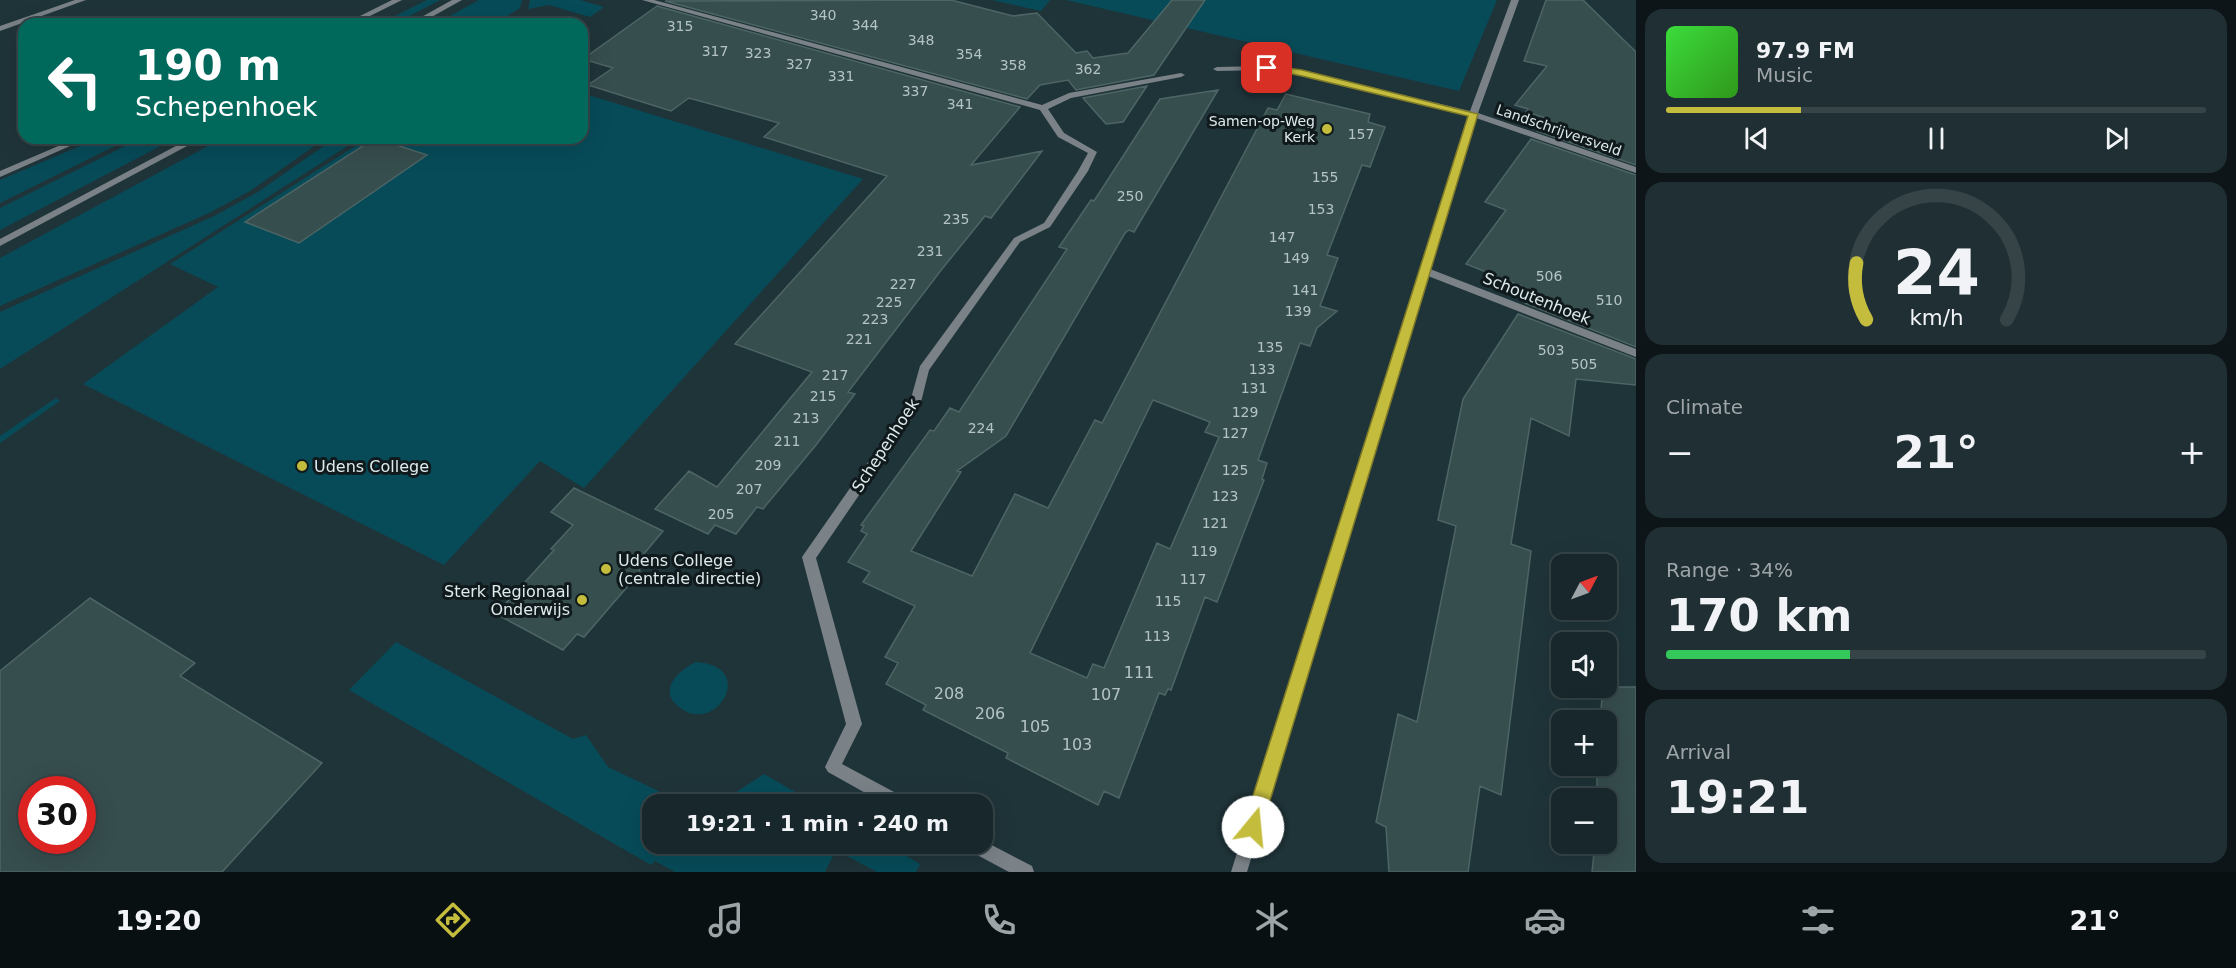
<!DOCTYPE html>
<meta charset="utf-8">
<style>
body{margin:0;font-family:"DejaVu Sans",sans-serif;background:#202f33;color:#f1f3f6;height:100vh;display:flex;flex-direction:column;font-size:22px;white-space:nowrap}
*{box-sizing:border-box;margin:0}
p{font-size:20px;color:#9ea5a9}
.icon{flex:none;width:33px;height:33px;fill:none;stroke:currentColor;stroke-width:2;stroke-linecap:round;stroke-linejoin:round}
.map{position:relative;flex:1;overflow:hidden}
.drawer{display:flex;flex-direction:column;gap:9px;padding:9px;background:#0d1518;width:600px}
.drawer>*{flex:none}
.banner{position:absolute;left:18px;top:18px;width:570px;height:126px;border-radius:18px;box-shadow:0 6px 24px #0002,0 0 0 2px #364447;background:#00695c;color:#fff;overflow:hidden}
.needle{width:39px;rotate:49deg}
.tools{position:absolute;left:1551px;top:554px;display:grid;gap:12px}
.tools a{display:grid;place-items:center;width:66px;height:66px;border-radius:12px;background:#17272b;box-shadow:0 6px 24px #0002,0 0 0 2px #364447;font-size:30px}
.speed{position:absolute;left:18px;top:776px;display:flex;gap:12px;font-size:30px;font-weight:700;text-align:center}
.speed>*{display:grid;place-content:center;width:78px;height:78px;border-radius:50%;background:#17272b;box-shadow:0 6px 24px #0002,0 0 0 2px #364447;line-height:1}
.speed .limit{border:9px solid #d22;background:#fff;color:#111}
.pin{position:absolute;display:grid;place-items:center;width:51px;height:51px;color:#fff;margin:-26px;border-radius:12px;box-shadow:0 3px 9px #0006}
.me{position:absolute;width:66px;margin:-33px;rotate:17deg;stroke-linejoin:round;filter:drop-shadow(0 0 4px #0008)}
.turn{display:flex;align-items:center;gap:21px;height:126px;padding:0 18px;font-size:27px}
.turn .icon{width:78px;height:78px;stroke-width:2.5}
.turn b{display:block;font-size:42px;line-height:51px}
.big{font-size:45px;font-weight:700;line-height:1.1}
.drawer .tile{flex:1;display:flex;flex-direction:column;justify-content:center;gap:9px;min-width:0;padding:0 21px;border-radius:18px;background:#202f33}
.drawer .dial{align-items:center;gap:0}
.dial svg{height:156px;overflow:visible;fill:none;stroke:#364447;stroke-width:7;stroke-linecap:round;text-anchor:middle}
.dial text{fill:#f1f3f6;stroke:none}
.song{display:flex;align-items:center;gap:18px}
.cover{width:72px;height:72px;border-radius:9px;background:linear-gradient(135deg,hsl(120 70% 55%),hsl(110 70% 35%))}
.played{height:6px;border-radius:3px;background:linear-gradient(90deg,#c4bc3d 25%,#364447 25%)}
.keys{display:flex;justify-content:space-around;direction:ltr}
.heat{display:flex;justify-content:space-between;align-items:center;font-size:33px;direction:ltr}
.charge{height:9px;border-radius:4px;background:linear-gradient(90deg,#34c759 34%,#364447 0)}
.trip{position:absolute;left:642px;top:794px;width:351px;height:60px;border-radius:18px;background:#17272b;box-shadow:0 6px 24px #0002,0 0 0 2px #364447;font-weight:700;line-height:60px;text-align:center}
.menu{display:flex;height:96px;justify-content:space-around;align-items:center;background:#091011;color:#9ea5a9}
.menu .icon{width:42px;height:42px}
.menu .selected{color:#c4bc3d}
.menu b{font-size:27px;color:#f1f3f6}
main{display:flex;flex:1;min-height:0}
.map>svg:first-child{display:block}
.green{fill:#074b59}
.building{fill:#374e4e;stroke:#4d6565;stroke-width:1.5;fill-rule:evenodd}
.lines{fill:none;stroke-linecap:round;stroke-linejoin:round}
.minor{fill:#7a8287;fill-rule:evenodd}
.tertiary{fill:#7a8287;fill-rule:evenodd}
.route{fill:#c4bc3d;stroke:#7f7a28;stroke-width:1.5}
.poi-dot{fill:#c4bc3d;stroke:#101a1c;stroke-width:2}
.labels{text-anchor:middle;stroke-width:6;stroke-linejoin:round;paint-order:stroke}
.number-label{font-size:14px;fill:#b4c4c6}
.far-poi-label{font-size:14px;fill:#deebee;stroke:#101a1c;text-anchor:end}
.far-street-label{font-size:14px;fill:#deebee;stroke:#101a1c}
.street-label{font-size:16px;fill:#deebee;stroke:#101a1c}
.poi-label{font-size:16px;fill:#deebee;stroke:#101a1c;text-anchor:start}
.near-number-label{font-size:16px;fill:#b4c4c6}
</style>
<main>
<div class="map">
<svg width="1636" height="872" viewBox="0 0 1636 872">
<rect width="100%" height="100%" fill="#1f3439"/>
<path class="green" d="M427 0H440L394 24H379Z
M479 0H522L520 8 494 24H435Z
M530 0H580L604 7 590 17 549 5 528 9Z
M992 0H1050L1041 11Z
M1066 0H1497L1459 91Z
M582 93 863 179 584 488 540 461 444 565 83 384 218 287 170 264 368 138H582Z
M99 138H131L0 203V180Z
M141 138H176L0 230V208Z
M223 138H326L250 191 209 213 0 306V258Z
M335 138H360L0 369V312L214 216 258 192Z
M56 398 60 401 0 443V436Z
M396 642 573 739 586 735 608 767 673 798H727L764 774 816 804H652V843H884L920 864 916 872H877L836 850 825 872H675L655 861 651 865 349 690Z
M696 662C759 666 715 737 679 707 657 690 679 670 696 662Z"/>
<path class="building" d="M951 0 1013 16 1037 13 1076 53 1087 51 1093 58 1128 53 1172 0H1205L1154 75 1076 90 1068 80 1040 85 1027 99 665 1Z
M1546 0H1583L1636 52V165L1537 131 1546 118 1526 112 1528 109 1515 105 1547 66 1524 61Z
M657 6 1020 107 971 165 1042 151 991 218 985 216 942 269 848 392 855 394 816 445 763 509 757 507 736 534 715 525 708 534 655 509 689 471 717 487 812 372 735 344 887 176 764 137 779 123 689 98 671 111 588 85 613 68 583 59Z
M1147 86 1123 122 1106 124 1083 98Z
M1218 90 1134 232 1129 230 1125 233 1006 436 957 471 961 472 911 551 972 576 1015 494 1048 508 1095 420 1102 423 1268 108 1277 110 1286 94 1370 114 1368 122 1385 127 1370 167 1362 165 1327 255 1338 258 1320 306 1337 311 1317 328 1310 346 1300 343 1258 460 1267 463 1262 479 1264 480 1217 602 1205 597 1171 690 1168 689 1165 695 1159 693 1119 798 1104 791 1098 805 1006 758 1008 753 923 710 926 705 886 684 898 663 885 657 915 606 863 582 870 572 848 562 867 534 861 531 864 526 861 525 930 430 934 431 950 408 959 412 1067 249 1059 247 1091 200 1094 201 1160 99ZM1153 400 1210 422 1205 432 1219 437 1170 549 1157 543 1104 668 1093 664 1087 678 1030 653Z
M375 138 427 155 299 243 245 222Z
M1531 139 1636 175V347L1525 303 1533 291 1466 264 1506 210 1485 202Z
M1518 314 1636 359V385L1576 379 1569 436 1531 418 1511 544 1531 551 1501 795 1480 786 1468 872H1389L1386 827 1376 822 1398 714 1417 722 1456 526 1438 520 1463 399Z
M574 488 663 531 638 561 640 572 584 637 577 634 563 650 496 614 554 550 551 549 573 525 551 512Z
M90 598 195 663 180 676 322 763 222 872H0V671ZM32 789H82V840H32Z
M1603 687H1636V872H1592L1595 843H1606V798H1597V765H1606V720H1600Z"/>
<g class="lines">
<path class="minor" d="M75 0H86L0 31V26Z
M392 0H402L354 24H344Z
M642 0H654L1042 105 1069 93 1181 73 1185 75 1181 77 1071 98 1048 109 1064 133 1097 152 1088 171 1050 227 1020 242 929 370 920 406 816 558 862 724 842 764 907 799 909 804H885L828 772 825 767 846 724 802 557 910 402 920 366 1014 238 1044 223 1078 171 1088 153 1058 137 1040 110Z
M1511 0H1519L1478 113 1636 167V173L1476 118 1430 269 1636 349V357L1428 276 1247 872H1231L1468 115 1302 75 1267 70 1217 71 1213 69 1217 67 1267 66 1302 71 1470 111Z
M77 138H88L0 177V171Z
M982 840 1032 866 1034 872H1009L966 849 964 843H982Z"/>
<path class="tertiary" d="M452 0H462L419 24H409Z
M191 138H202L0 246V239Z"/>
</g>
<path class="route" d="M1267 65 1302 70 1478 114 1262 827 1259 834 1253 836 1246 834 1243 827 1468 116 1302 76 1264 69 1263 68Z"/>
<g class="poi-dot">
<circle cx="1327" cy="129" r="6"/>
<circle cx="302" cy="466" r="6"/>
<circle cx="606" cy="569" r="6"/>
<circle cx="582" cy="600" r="6"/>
</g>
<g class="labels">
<g class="number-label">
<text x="823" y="20">340</text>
<text x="865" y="30">344</text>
<text x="680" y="31">315</text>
<text x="921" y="45">348</text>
<text x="715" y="56">317</text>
<text x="758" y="58">323</text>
<text x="969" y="59">354</text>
<text x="799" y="69">327</text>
<text x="1013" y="70">358</text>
<text x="1088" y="74">362</text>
<text x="841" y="81">331</text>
<text x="915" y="96">337</text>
<text x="960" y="109">341</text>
<text x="1361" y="139">157</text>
<text x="1325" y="182">155</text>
<text x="1130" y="201">250</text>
<text x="1321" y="214">153</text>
<text x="956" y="224">235</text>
<text x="1282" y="242">147</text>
<text x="930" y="256">231</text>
<text x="1296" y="263">149</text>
<text x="1549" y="281">506</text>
<text x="903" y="289">227</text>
<text x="1305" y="295">141</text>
<text x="1609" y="305">510</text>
<text x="889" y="307">225</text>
<text x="1298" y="316">139</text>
<text x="875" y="324">223</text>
<text x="859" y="344">221</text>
<text x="1270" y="352">135</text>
<text x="1551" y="355">503</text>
<text x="1584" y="369">505</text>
<text x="1262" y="374">133</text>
<text x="835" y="380">217</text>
<text x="1254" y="393">131</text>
<text x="823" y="401">215</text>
<text x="1245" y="417">129</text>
<text x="806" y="423">213</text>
<text x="981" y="433">224</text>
<text x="1235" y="438">127</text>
<text x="787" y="446">211</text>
<text x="768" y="470">209</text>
<text x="1235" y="475">125</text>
<text x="749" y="494">207</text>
<text x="1225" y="501">123</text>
<text x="721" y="519">205</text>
<text x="1215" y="528">121</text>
<text x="1204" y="556">119</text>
<text x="1193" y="584">117</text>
<text x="1168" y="606">115</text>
<text x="1157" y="641">113</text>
</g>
<g class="far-poi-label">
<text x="1315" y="126">Samen-op-Weg<tspan x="1315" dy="16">Kerk</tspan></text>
</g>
<g class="far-street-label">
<text transform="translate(1559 130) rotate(19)" y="5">Landschrijversveld</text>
</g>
<g class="street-label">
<text transform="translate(1537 298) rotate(22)" y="6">Schoutenhoek</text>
<text transform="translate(885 445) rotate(-57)" y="6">Schepenhoek</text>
</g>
<g class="poi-label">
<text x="314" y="472">Udens College</text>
<text x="618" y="566">Udens College<tspan x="618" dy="18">(centrale directie)</tspan></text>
<text x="570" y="597" text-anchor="end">Sterk Regionaal<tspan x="570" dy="18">Onderwijs</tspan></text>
</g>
<g class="near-number-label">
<text x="1139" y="678">111</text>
<text x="949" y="699">208</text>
<text x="1106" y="700">107</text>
<text x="990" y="719">206</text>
<text x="1035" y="732">105</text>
<text x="1077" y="750">103</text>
</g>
</g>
</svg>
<div class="tools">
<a><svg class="needle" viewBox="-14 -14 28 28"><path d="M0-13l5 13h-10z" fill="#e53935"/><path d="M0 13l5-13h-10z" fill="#9ea5a9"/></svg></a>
<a><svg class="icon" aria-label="sound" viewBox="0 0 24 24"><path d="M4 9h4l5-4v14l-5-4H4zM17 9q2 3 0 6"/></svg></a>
<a>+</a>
<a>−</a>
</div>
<div class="speed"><div class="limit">30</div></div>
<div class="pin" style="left:1267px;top:68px;background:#d93025"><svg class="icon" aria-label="arrive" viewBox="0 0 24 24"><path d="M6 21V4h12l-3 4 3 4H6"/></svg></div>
<svg class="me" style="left:1253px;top:827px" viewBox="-20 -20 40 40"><circle r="19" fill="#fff"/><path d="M0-13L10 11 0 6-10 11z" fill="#c4bc3d"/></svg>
<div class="trip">19:21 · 1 min · 240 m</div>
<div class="banner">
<div class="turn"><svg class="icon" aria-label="left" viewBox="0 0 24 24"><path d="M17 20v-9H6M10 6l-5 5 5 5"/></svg><div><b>190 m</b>Schepenhoek</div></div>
</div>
</div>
<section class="drawer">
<div class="tile">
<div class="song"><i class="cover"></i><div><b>97.9 FM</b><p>Music</p></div></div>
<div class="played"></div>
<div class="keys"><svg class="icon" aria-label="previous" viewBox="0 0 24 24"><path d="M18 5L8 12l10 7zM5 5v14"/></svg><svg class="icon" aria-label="pause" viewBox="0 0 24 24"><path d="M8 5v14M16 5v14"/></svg><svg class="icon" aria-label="next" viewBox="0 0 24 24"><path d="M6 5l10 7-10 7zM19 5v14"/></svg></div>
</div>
<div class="tile dial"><svg viewBox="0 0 100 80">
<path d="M14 69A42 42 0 1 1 86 69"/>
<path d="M14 69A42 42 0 0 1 9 40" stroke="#c4bc3d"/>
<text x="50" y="56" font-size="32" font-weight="700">24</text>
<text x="50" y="72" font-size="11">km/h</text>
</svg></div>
<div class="tile"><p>Climate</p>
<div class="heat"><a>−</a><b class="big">21°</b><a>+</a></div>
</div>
<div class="tile"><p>Range · 34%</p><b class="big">170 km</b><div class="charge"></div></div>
<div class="tile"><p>Arrival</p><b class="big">19:21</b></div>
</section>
</main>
<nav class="menu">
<b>19:20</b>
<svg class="icon selected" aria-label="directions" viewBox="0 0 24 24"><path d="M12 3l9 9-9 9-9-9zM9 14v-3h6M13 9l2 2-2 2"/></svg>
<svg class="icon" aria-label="music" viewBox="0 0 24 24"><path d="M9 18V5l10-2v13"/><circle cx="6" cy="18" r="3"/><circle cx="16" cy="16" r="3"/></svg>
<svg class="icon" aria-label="phone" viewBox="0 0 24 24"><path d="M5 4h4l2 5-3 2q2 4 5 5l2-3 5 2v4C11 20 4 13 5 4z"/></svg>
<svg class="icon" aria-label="climate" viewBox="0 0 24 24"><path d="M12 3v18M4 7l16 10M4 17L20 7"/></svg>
<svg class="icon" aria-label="car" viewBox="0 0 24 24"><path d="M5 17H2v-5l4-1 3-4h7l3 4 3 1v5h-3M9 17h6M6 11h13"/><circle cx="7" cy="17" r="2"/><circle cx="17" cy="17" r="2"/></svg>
<svg class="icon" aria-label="filters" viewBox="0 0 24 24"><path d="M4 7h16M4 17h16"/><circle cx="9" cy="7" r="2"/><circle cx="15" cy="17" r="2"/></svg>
<b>21°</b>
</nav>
